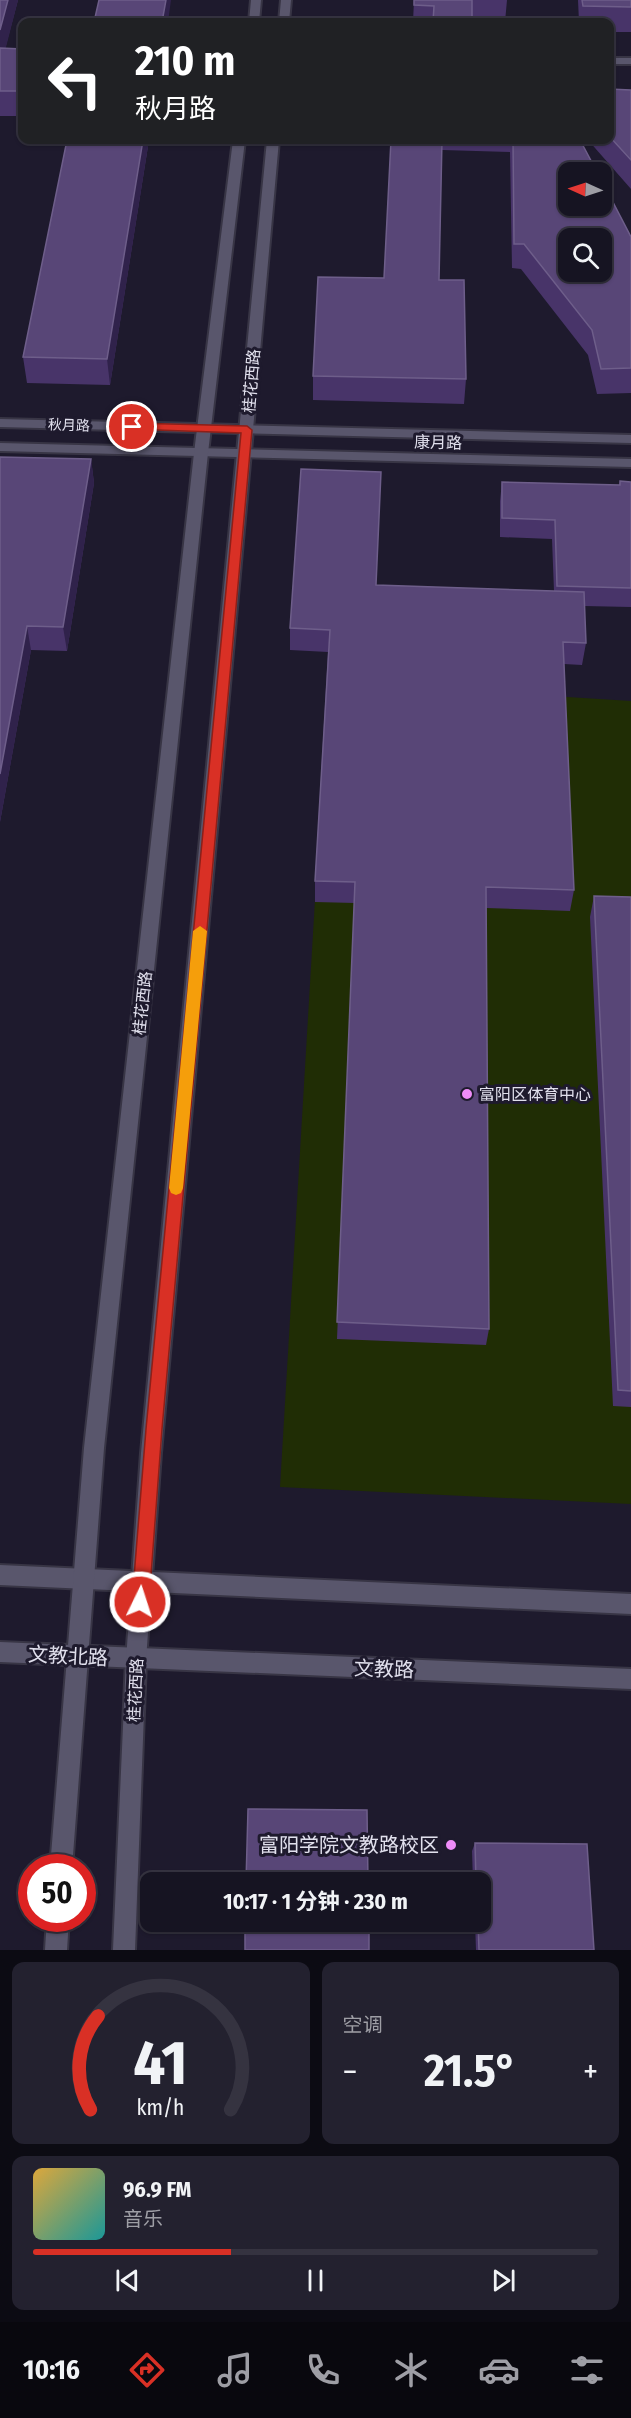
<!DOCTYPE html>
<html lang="zh">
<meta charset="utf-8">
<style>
body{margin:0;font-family:"Fira Sans Condensed","Noto Sans SC",sans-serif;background:#23212f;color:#f1f3f6;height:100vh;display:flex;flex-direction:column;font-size:22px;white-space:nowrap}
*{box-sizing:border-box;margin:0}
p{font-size:20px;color:#9e9ea5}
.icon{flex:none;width:33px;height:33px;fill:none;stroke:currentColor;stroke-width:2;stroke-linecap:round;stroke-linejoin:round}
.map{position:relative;height:1950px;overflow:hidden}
.details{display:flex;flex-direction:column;gap:12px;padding:12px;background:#0c0b13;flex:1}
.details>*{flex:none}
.banner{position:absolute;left:18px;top:18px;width:596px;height:126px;border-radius:12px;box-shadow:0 2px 4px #0004,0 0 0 2px #353340;background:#202124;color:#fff;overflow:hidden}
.needle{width:39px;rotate:273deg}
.fabs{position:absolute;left:558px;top:162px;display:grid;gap:12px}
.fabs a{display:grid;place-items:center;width:54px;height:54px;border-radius:12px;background:#161422;box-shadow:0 2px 4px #0004,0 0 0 2px #353340;font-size:30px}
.speed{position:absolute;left:18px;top:1854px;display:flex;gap:12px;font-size:30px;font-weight:700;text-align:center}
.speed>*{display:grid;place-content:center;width:78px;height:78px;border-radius:50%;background:#161422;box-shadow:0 2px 4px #0004,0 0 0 2px #353340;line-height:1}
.speed .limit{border:9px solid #d22;background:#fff;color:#111}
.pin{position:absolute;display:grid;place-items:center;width:51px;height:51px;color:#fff;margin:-26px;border:3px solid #fff;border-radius:50%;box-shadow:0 2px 6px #0007}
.me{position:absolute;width:66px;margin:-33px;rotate:4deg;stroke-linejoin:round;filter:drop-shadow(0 0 4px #0008)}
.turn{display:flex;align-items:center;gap:21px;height:126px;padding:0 18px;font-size:27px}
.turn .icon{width:78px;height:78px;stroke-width:2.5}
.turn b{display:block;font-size:42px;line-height:51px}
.big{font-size:45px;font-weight:700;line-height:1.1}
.details .tile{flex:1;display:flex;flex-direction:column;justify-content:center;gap:9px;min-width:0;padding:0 21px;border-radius:12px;background:#23212f}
.details .dial{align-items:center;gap:0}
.dial svg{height:156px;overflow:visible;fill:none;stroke:#353340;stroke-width:7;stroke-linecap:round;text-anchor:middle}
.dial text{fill:#f1f3f6;stroke:none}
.song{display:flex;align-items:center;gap:18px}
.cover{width:72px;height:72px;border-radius:9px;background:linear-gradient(135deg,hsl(40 70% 55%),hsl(180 70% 35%))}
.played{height:6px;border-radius:3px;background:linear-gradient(90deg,#d93025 35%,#353340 35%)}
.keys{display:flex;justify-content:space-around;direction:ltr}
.heat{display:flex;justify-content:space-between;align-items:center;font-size:33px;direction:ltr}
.details .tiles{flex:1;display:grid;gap:12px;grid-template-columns:1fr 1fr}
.tile:last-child{grid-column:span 2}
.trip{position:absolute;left:140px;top:1872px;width:351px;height:60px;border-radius:12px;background:#161422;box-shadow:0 2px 4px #0004,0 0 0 2px #353340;font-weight:700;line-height:60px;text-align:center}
.menu{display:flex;height:96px;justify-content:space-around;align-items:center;background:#09080e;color:#9e9ea5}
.menu .icon{width:42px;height:42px}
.menu .current{color:#d93025}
.menu b{font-size:27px;color:#f1f3f6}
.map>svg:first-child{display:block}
.green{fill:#202d05}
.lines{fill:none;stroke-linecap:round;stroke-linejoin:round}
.minor-casing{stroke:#383545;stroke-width:4}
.tertiary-casing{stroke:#383545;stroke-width:4}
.secondary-casing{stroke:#383545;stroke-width:4}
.minor{fill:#59566c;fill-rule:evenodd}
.tertiary{fill:#59566c;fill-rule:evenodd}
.secondary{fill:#59566c;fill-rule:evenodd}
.wall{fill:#483469}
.shaded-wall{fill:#30224b}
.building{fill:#584677;stroke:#6e5e8a;stroke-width:1.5;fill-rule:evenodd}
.route{fill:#d93025;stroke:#8d1f18;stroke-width:1.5}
.slow{fill:#f59e0b}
.poi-dot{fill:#ee8cf8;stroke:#1e1a2d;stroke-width:2}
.labels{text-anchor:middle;stroke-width:6;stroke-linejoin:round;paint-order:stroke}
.far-street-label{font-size:14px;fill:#e1e0ed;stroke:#1e1a2d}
.street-label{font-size:16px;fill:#e1e0ed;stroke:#1e1a2d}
.poi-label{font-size:16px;fill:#e1e0ed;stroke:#1e1a2d;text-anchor:start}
.near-street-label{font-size:20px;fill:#e1e0ed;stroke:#1e1a2d}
.near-poi-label{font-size:20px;fill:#e1e0ed;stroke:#1e1a2d;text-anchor:end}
</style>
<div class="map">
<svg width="631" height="1950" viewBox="0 0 631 1950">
<rect width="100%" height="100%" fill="#1e1a2d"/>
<path class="green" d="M328 682 631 701V1504L280 1487Z"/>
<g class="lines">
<defs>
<path id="minor" d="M609 58H631V64H609Z"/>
<path id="tertiary" d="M0 419 631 435V443L0 427Z
M0 443 631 459V467L0 451Z
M0 1565 631 1594V1614L0 1585Z
M0 1642 631 1669V1689L0 1662Z"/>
<path id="secondary" d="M251 0H261L259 22H249Z
M281 0H291L289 22H279Z
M233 140H245L208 453 104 1448 72 1868H50L84 1448 194 453Z
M267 140H279L161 1453 146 1660 135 1950H113L126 1660 141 1453Z
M47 1918H69L67 1950H45Z"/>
</defs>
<use href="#minor" class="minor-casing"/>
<use href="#tertiary" class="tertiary-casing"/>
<use href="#secondary" class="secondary-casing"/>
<use href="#minor" class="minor"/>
<use href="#tertiary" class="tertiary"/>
<use href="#secondary" class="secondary"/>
</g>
<path class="wall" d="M0 0H18L5 49H22V116H0Z
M414 0H507L505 22 472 21V22H413Z
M578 0H631V32H609V22H579Z
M609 89 631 90V189L588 140H609Z
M67 140H149L110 385 27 383 23 357Z
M391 140H580L631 237V393L597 394 588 355 521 269 512 268 510 152 442 150 439 280 466 379 464 404 313 400V376L384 278Z
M0 457 91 459 94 483 67 651 31 650 0 822Z
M620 481 631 482V607L584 606 586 643 582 665 564 664 574 890 570 911 486 908 489 1329 486 1345 337 1339 355 903 315 902V881L328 652 290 650V628L376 585 554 591 552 539 500 537V501L502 482 619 485Z
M594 896 631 897V1407L613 1406 590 917Z
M475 1843 594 1950H476L475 1922H480V1882H473L472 1851Z"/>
<path class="shaded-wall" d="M8 0H18L3 59 0 60V30Z
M166 0H171L168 22H162Z
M143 140H149L110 385 107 359Z
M91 459 94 483 67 651 63 627Z
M27 626 31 650 0 822V774Z"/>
<path class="building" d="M0 0H8L0 30Z
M99 0H166L162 22H94Z
M414 0H472V22H433L434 6 414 5Z
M582 0H631V7L583 6Z
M0 48 22 49V91H0Z
M609 89 631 90V160L609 136Z
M67 140H143L107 359 23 357Z
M391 140H442L439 280H464L466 379 313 376 318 277 384 278Z
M513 140H580L597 172H568V206H602V181L631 237V368L601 369 592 330 524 244H514ZM568 238H602V272H568Z
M0 457 91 459 63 627 27 626 0 774Z
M301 469 381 472 376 585 584 592 586 643 563 642 574 890 486 887 489 1329 337 1322 355 882 315 881 330 630 290 628Z
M620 481 631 482V588L557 586 555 520 502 518V482L620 485Z
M594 896 631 897V1391L618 1390Z
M248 1809 367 1810 368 1882H246Z
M475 1843 587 1844 594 1950H479L478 1922H480V1882H476Z
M245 1922H369V1950H245Z"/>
<path class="route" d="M132 423 247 426 252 430 162 1429 149 1602 146 1607 140 1610 134 1607 132 1602 146 1429 241 433 128 429V424Z"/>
<path class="slow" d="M200 926 207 931 183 1188 181 1193 176 1195 171 1193 169 1188 193 931Z"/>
<g class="poi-dot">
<circle cx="467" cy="1094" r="6"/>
<circle cx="451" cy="1845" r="6"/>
</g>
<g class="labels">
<g class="far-street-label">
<text transform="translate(69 425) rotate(2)" y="5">秋月路</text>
</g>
<g class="street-label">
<text transform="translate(251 381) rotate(-85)" y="6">桂花西路</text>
<text transform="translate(438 442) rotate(1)" y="6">康月路</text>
<text transform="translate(142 1003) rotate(-84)" y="6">桂花西路</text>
<text transform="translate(135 1690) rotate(-87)" y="6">桂花西路</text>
</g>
<g class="poi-label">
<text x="479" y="1100">富阳区体育中心</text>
</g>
<g class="near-street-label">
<text transform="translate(68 1656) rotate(3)" y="7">文教北路</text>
<text transform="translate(384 1669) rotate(2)" y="7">文教路</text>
</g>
<g class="near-poi-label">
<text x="439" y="1852">富阳学院文教路校区</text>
</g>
</g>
</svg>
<div class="fabs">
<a><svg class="needle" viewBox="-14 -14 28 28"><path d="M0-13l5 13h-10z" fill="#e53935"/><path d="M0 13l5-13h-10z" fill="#9e9ea5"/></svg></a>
<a><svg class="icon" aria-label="search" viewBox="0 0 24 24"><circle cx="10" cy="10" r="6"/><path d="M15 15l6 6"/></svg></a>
</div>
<div class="speed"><div class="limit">50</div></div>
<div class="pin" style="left:132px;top:427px;background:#d93025"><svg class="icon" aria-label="arrive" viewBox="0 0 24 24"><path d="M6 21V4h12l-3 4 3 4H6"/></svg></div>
<svg class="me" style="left:140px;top:1602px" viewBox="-20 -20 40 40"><circle r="17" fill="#d93025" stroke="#fff" stroke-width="3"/><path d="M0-11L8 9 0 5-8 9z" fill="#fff"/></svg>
<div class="trip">10:17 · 1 分钟 · 230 m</div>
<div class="banner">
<div class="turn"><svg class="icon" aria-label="left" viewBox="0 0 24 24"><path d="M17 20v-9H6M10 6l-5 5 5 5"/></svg><div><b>210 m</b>秋月路</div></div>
</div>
</div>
<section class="details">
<div class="tiles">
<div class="tile dial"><svg viewBox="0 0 100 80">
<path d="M14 69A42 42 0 1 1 86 69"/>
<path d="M14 69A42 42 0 0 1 18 21" stroke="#d93025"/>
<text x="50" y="56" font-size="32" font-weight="700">41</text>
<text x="50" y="72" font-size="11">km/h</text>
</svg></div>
<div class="tile"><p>空调</p>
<div class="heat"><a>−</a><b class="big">21.5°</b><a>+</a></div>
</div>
<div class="tile">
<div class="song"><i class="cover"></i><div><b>96.9 FM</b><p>音乐</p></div></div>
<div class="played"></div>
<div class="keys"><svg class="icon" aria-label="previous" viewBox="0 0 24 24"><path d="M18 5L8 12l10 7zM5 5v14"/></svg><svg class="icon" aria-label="pause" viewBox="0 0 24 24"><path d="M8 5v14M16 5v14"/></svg><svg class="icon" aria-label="next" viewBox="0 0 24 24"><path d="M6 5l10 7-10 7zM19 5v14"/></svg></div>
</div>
</div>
</section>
<nav class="menu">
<b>10:16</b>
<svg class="icon current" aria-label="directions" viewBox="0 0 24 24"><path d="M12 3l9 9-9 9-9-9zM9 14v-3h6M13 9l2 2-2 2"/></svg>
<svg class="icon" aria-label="music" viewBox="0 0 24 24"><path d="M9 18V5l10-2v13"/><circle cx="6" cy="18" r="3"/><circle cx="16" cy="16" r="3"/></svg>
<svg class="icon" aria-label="phone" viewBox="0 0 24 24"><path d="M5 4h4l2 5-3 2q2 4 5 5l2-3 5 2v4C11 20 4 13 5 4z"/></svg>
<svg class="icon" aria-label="climate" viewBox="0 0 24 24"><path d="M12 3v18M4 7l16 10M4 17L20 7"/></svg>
<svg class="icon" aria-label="car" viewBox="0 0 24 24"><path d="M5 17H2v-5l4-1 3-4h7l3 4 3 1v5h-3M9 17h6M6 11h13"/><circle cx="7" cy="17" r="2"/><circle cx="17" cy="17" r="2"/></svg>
<svg class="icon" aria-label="filters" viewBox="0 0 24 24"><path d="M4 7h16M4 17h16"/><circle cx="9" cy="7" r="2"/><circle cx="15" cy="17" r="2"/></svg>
</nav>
